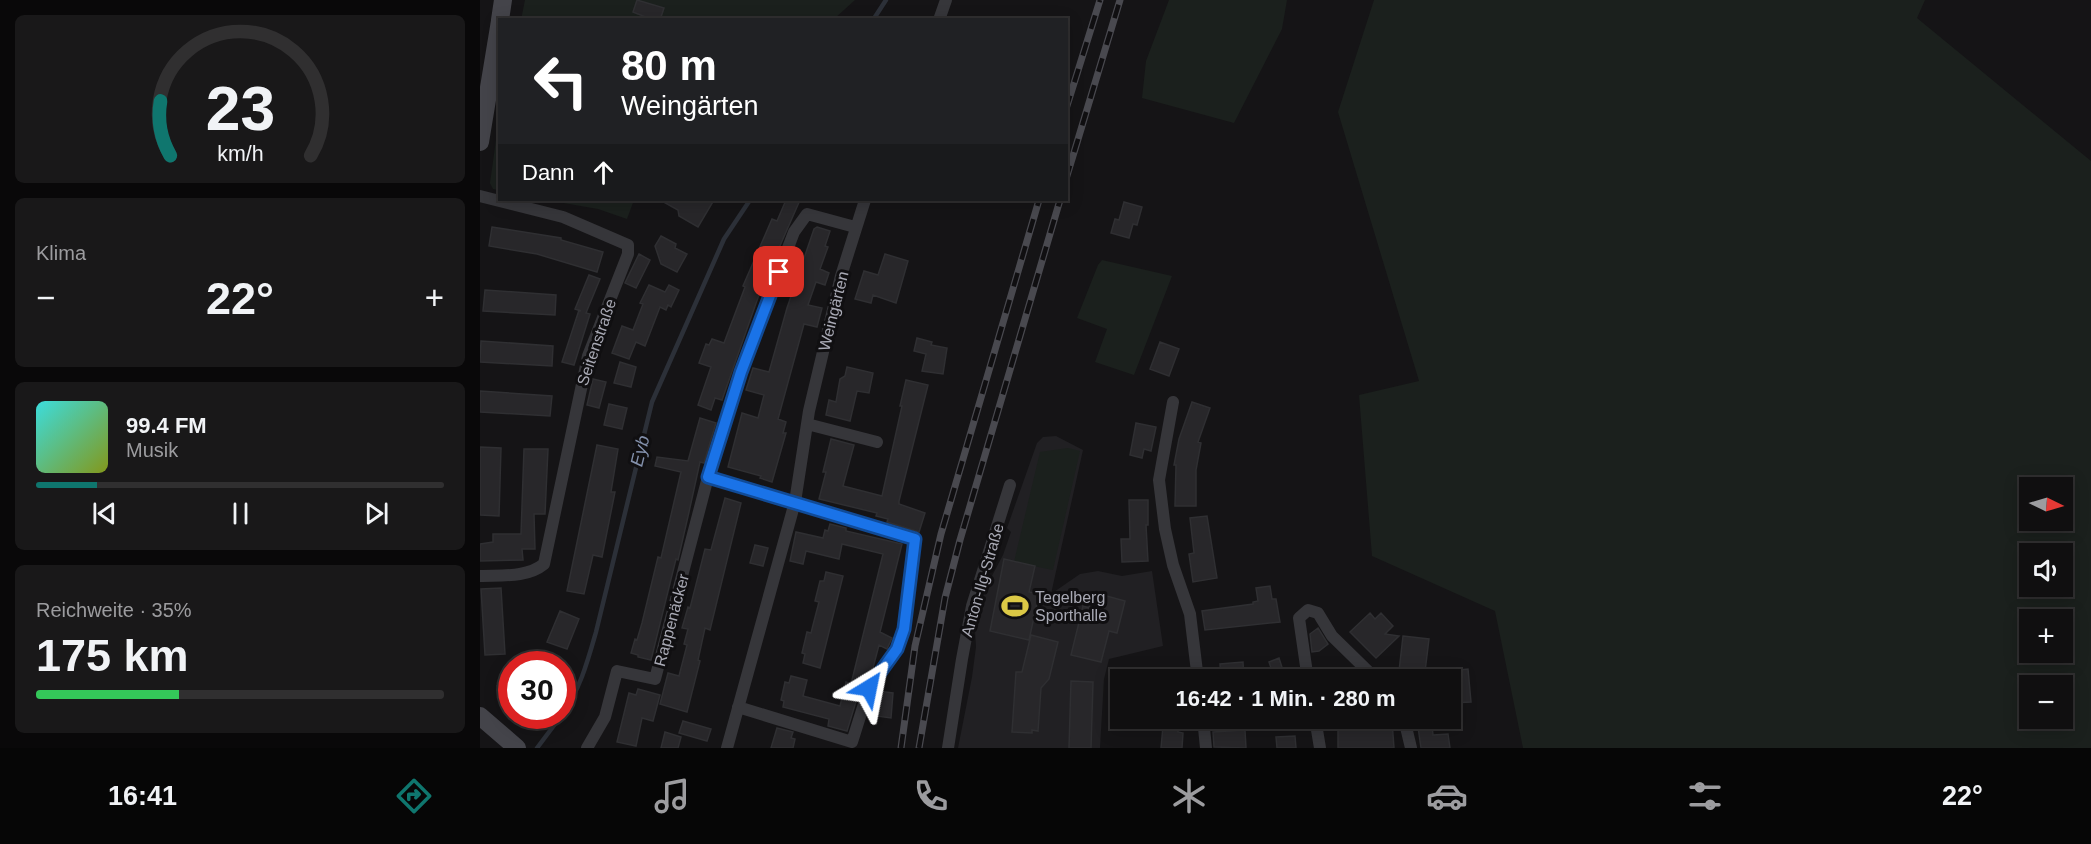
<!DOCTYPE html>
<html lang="de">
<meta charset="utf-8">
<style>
body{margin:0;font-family:Helvetica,sans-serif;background:#191819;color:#f1f3f6;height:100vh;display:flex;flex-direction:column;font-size:22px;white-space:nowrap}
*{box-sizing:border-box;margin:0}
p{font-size:20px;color:#9c9c9f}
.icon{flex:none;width:33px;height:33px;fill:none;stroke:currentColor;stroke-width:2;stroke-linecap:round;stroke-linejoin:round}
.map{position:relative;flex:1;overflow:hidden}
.details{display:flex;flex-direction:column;gap:15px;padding:15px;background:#090809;width:480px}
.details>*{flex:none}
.top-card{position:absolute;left:18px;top:18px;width:570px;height:183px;border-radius:0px;box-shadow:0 3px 15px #0003,0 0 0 2px #302f30;background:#202124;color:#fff;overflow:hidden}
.needle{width:39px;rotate:95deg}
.controls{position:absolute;left:1539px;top:477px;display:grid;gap:12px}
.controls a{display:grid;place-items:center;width:54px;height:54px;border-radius:0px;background:#100f10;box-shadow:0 3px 15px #0003,0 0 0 2px #302f30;font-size:30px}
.speed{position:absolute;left:18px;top:651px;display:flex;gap:12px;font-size:30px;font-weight:700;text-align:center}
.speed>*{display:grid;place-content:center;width:78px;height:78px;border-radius:50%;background:#100f10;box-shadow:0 3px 15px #0003,0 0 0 2px #302f30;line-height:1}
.speed .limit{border:9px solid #d22;background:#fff;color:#111}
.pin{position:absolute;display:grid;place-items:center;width:51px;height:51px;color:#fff;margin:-26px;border-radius:12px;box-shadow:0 3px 9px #0006}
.me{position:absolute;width:66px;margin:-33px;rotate:35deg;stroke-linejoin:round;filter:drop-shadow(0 0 4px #0008)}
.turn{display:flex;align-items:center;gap:21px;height:126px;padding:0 24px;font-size:27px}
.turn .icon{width:78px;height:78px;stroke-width:2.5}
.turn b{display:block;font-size:42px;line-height:51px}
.then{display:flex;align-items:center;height:57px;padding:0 24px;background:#0003;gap:12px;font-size:22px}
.big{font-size:45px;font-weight:600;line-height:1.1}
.details .widget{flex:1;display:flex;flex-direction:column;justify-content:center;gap:9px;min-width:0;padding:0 21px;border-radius:9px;background:#191819}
.details .dial{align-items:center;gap:0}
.dial svg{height:156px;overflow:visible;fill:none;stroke:#302f30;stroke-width:7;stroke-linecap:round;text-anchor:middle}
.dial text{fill:#f1f3f6;stroke:none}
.song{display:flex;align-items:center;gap:18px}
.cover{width:72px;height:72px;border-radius:9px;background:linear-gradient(135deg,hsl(180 70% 55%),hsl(70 70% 35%))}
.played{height:6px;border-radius:3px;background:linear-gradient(90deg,#0f766e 15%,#302f30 15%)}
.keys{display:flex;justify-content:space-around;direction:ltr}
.heat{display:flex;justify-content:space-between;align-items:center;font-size:33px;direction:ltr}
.charge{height:9px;border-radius:4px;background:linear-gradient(90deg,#34c759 35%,#302f30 0)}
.trip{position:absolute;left:630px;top:669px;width:351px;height:60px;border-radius:0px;background:#100f10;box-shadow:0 3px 15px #0003,0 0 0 2px #302f30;font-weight:600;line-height:60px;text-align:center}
.tabs{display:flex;height:96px;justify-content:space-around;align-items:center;background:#060606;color:#9c9c9f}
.tabs .icon{width:42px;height:42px}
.tabs .on{color:#0f766e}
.tabs b{font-size:27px;color:#f1f3f6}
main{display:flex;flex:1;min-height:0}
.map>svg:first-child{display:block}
.built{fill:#212023}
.green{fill:#1b201d;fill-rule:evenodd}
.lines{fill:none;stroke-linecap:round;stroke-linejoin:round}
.stream{stroke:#2c3038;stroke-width:4.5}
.building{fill:#28272a;stroke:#2f2f32;stroke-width:1.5}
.minor{stroke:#36363a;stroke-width:12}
.secondary{stroke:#44444a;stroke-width:18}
.rail-casing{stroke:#49494f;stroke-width:7}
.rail{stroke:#100f11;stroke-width:4.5;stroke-dasharray:14;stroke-linecap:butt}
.route-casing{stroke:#114b97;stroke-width:15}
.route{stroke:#1a73e8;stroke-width:10}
.labels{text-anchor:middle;stroke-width:6;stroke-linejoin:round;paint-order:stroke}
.street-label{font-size:16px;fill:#a8a9b4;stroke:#100f11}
.poi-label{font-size:16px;fill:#a8a9b4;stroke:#100f11;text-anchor:start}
.water-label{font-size:18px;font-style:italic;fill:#8390ab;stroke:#100f11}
</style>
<main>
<section class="details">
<div class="widget dial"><svg viewBox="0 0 100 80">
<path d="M14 69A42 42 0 1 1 86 69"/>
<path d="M14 69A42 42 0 0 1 9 41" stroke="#0f766e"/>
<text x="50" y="56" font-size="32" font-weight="700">23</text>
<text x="50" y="72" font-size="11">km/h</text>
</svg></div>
<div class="widget"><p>Klima</p>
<div class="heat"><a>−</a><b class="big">22°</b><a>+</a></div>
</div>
<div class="widget">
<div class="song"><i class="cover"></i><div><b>99.4 FM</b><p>Musik</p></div></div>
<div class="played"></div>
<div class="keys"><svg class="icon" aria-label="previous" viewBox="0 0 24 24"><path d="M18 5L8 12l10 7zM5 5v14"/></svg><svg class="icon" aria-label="pause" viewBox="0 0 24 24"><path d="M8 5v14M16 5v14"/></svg><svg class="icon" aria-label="next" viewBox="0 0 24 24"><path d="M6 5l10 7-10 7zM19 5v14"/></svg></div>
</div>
<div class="widget"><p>Reichweite · 35%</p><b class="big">175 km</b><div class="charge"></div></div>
</section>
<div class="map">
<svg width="1611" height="748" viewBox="0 0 1611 748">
<rect width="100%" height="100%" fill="#151416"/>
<path class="built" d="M576 436 603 450 571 594 600 574 618 571 642 576 672 571 683 646 629 659 624 679 620 748H478L492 677 496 647 495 630 505 589 523 555 531 532 527 528 557 443 563 437Z"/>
<path class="green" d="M45 0H375L354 19 41 20Z
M689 0H807L802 29 754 123 662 98 666 61Z
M894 0H1445L1437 18 1611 161V748H1043L1015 611 892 556 879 395 939 381 858 112ZM1550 488H1582V520H1550ZM1550 554H1582V586H1550ZM1550 620H1582V652H1550ZM1550 686H1582V718H1550Z
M19 118V190L13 189 10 183Z
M66 200H154L147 219 118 209Z
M622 260 692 276 654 375 615 362 627 329 597 318 618 265Z
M588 448 600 451 573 570 534 562 560 452Z"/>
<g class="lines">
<path class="stream" d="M393 20 406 0
M82 714C100 690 108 660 116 632L172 402 244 239 270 200
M57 748 81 716"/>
</g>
<path class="building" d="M157 0 184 8 180 20H173L153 12Z
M180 200H234L218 227 199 216 198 210Z
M306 200H320L285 280 282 293 280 292 242 400 235 398 231 410 218 405 231 367 219 363 226 344 229 345 232 339 244 343 265 287 263 286 292 219 297 221Z
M644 202 662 207 657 225 653 224 649 238 631 233 635 219 639 220Z
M12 227 81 238V240L123 252 117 272 57 254 9 246Z
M337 227 350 231 345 246 348 247 340 269 349 273 345 285 336 282 328 305 342 308 337 327 324 324 298 419 306 422 303 433H306L292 482 280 478 281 476 248 467 262 413 278 418 284 395 266 390 273 368 289 372 307 308 334 229Z
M181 236 196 244 195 248 207 254 197 272 181 264 175 246Z
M159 254 170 260 156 288 145 283Z
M405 254 428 261 416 303 393 295 391 303 375 299 384 271 398 275Z
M109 275 120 279 106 313 110 314 94 365 82 362 99 310 101 311 95 309Z
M169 285 185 292 189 285 199 290 191 307 188 305 186 310 180 307 165 346 156 342 149 359 132 353 142 326 153 330 163 304 160 303Z
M5 290 76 295 75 315 3 311Z
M437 338 452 342 451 345 467 348 463 374 442 371 446 354 434 351Z
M1 341 73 346 72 366 0 362Z
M680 342 699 349 689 376 670 369Z
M140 362 156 367 151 387 134 383Z
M367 367 393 373 389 393 377 391 370 421 346 415 349 400 356 402 360 379 365 376Z
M113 379 126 382 119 408 107 405Z
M426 380 448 385 419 501V504L445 513 439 532 407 522 408 519 396 516 397 513 339 499 346 472H343L351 439 374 445 363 486 402 496 422 406H420Z
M0 391 72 396 70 416 0 412Z
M712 402 730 408 718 442 721 443 716 470V506H695L696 465H694L699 439Z
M129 404 147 408 142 429 124 425Z
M220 418 236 423 224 463 220 462 209 512 198 560 196 559 171 660 158 657V655L151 653 155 639 157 640 162 623 178 557 181 558 201 472 175 466 177 457 208 461Z
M656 423 676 427 671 451 664 449 662 458 650 455Z
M117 445 138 449 131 492H135L122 557 113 555 104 594 87 591Z
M0 447 21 448 19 516 0 515Z
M44 449H68L65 514H54L55 549H42L43 560 0 561V544L13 542V534H41Z
M245 498 261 503 230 630 225 628 218 660 220 661 207 712 180 704 188 673 199 676 207 645 204 644 208 629 202 628 208 607 210 608 225 549 231 550Z
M649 500H668V525H666L668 561 642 562 641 539H650Z
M727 516 737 578 713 582 709 554 714 553 710 518Z
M350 524 366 528V531L422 544 400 632 412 638 407 649 399 645 393 668 381 685 367 731 348 726 349 719 303 707 304 701 301 700 305 682 309 683 311 676 327 680 323 696 360 706 366 682 371 684 403 554 362 544 359 559 326 551 323 564 310 561 316 532 343 538 345 530 348 531Z
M275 545 288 548 283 566 270 563Z
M524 559 555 566 549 592 559 594 549 640 510 631Z
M346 572 363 576 340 668 323 663 325 654 322 653 327 632 331 633 333 625 339 602 335 601 340 581H344Z
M790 586 792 599H796L800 622 725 630 722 611 773 604V602L778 601 776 588Z
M21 588 25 654 5 655 1 589Z
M612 592 645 601 637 633 629 631 621 662 591 655 603 606 609 608Z
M80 611 99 619 87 649 67 642Z
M890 613 895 619 901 613 913 626 905 634 919 636 896 658 870 632Z
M838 628 848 644 839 651 832 652 830 634Z
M551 635 578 642 569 679 561 688 558 731 552 730V733L532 732 536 672H542Z
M923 636 949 639 944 680H918Z
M799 658 806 680H795L789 662Z
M763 662 764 680H741L740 664Z
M988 669 991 702 970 703V671Z
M25 677 32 683V698L17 686Z
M591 681 613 682 611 748H589Z
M158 689 180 695 173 721 162 718 156 746 137 742 149 693 156 695Z
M397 691 413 693 411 718 389 715Z
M858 718H871V725L912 721 914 748H858Z
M203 721 231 729 227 741 199 733Z
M952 725 953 735 968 734 970 748H941L938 727Z
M683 726 698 727V732L703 733 702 748H681Z
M297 728 313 732 311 738 315 739 313 748H291Z
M765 730 766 748 734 747 733 732Z
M185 732 201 737 198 748H181Z
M815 736 816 748H797L796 737Z"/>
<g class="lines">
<path class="minor" d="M459 20 466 0
M0 196 83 217 148 245V254L108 356 64 564C47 578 21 575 0 576
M693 402 679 480 685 529 693 565 710 614 718 680
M327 424 397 442
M228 477 435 539 424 629 417 649 389 688 372 742 258 707
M828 680 819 618 828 610 838 613 852 636 897 680
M723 718 726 748
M835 718 840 748
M921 718 926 727 931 748
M107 748 125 717 137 671 175 679 228 477 261 372 314 232 327 214 375 227
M247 748 315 502 329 411 361 276 385 200
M468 748 482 659 492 606 530 485"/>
<path class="secondary" d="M20 20 23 0
M0 142 20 21
M0 716 37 748"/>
<defs>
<path id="rail" d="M586 109 620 0
M586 179 640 0
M421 748 435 646 461 534 559 200
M439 748 465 598 480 540 580 200"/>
</defs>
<use href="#rail" class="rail-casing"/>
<use href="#rail" class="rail"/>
</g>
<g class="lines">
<defs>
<path id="route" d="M299 272 261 372 228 477 435 539 424 629 417 649 389 688"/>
</defs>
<use href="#route" class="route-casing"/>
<use href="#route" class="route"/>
</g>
<defs>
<symbol id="stadium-bare" viewBox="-9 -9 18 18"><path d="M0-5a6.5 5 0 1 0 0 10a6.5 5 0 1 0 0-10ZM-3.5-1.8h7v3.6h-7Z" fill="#dcc946" stroke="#100f11" stroke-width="2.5" paint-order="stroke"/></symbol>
</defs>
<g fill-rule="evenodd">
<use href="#stadium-bare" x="516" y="587" width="38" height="38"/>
</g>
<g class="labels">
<g class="street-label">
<text transform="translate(353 311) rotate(-76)" y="6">Weingärten</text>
<text transform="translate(116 342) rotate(-71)" y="6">Seitenstraße</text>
<text transform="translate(502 580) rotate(-74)" y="6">Anton-Ilg-Straße</text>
<text transform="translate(191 620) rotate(-75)" y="6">Rappenäcker</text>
</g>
<g class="poi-label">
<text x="555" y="603">Tegelberg<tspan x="555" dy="18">Sporthalle</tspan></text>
</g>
<g class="water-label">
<text transform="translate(160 451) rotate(-76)" y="6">Eyb</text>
</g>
</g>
</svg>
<div class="controls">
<a><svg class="needle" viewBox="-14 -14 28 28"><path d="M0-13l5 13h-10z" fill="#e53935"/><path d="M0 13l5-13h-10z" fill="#9c9c9f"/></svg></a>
<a><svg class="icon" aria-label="sound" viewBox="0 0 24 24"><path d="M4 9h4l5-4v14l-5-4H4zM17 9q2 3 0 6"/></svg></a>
<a>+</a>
<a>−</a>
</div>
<div class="speed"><div class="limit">30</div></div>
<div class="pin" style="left:299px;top:272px;background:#d93025"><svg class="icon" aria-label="arrive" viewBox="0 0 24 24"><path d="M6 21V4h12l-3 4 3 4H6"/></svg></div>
<svg class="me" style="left:389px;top:688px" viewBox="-20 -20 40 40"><path d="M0-17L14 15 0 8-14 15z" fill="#1a73e8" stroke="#fff" stroke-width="4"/></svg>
<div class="trip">16:42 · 1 Min. · 280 m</div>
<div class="top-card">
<div class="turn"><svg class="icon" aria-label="left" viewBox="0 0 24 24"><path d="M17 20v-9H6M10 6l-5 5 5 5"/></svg><div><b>80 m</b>Weingärten</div></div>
<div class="then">Dann<svg class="icon" aria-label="ahead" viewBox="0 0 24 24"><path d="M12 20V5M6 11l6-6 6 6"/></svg></div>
</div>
</div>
</main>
<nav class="tabs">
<b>16:41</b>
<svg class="icon on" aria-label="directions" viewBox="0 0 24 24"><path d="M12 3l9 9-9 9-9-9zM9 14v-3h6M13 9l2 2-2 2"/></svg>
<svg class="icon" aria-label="music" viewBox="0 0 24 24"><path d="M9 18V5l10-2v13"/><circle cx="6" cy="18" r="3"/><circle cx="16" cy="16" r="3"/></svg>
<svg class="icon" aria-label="phone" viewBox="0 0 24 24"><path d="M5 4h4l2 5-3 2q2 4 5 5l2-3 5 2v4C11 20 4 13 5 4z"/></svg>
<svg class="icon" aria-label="climate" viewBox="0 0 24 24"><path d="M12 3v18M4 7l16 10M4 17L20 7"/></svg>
<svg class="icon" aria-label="car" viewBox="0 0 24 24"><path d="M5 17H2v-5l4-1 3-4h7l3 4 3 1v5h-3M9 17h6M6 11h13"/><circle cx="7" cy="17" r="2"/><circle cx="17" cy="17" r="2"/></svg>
<svg class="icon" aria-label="filters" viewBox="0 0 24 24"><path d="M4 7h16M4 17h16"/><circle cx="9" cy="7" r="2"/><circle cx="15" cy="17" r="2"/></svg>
<b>22°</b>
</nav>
